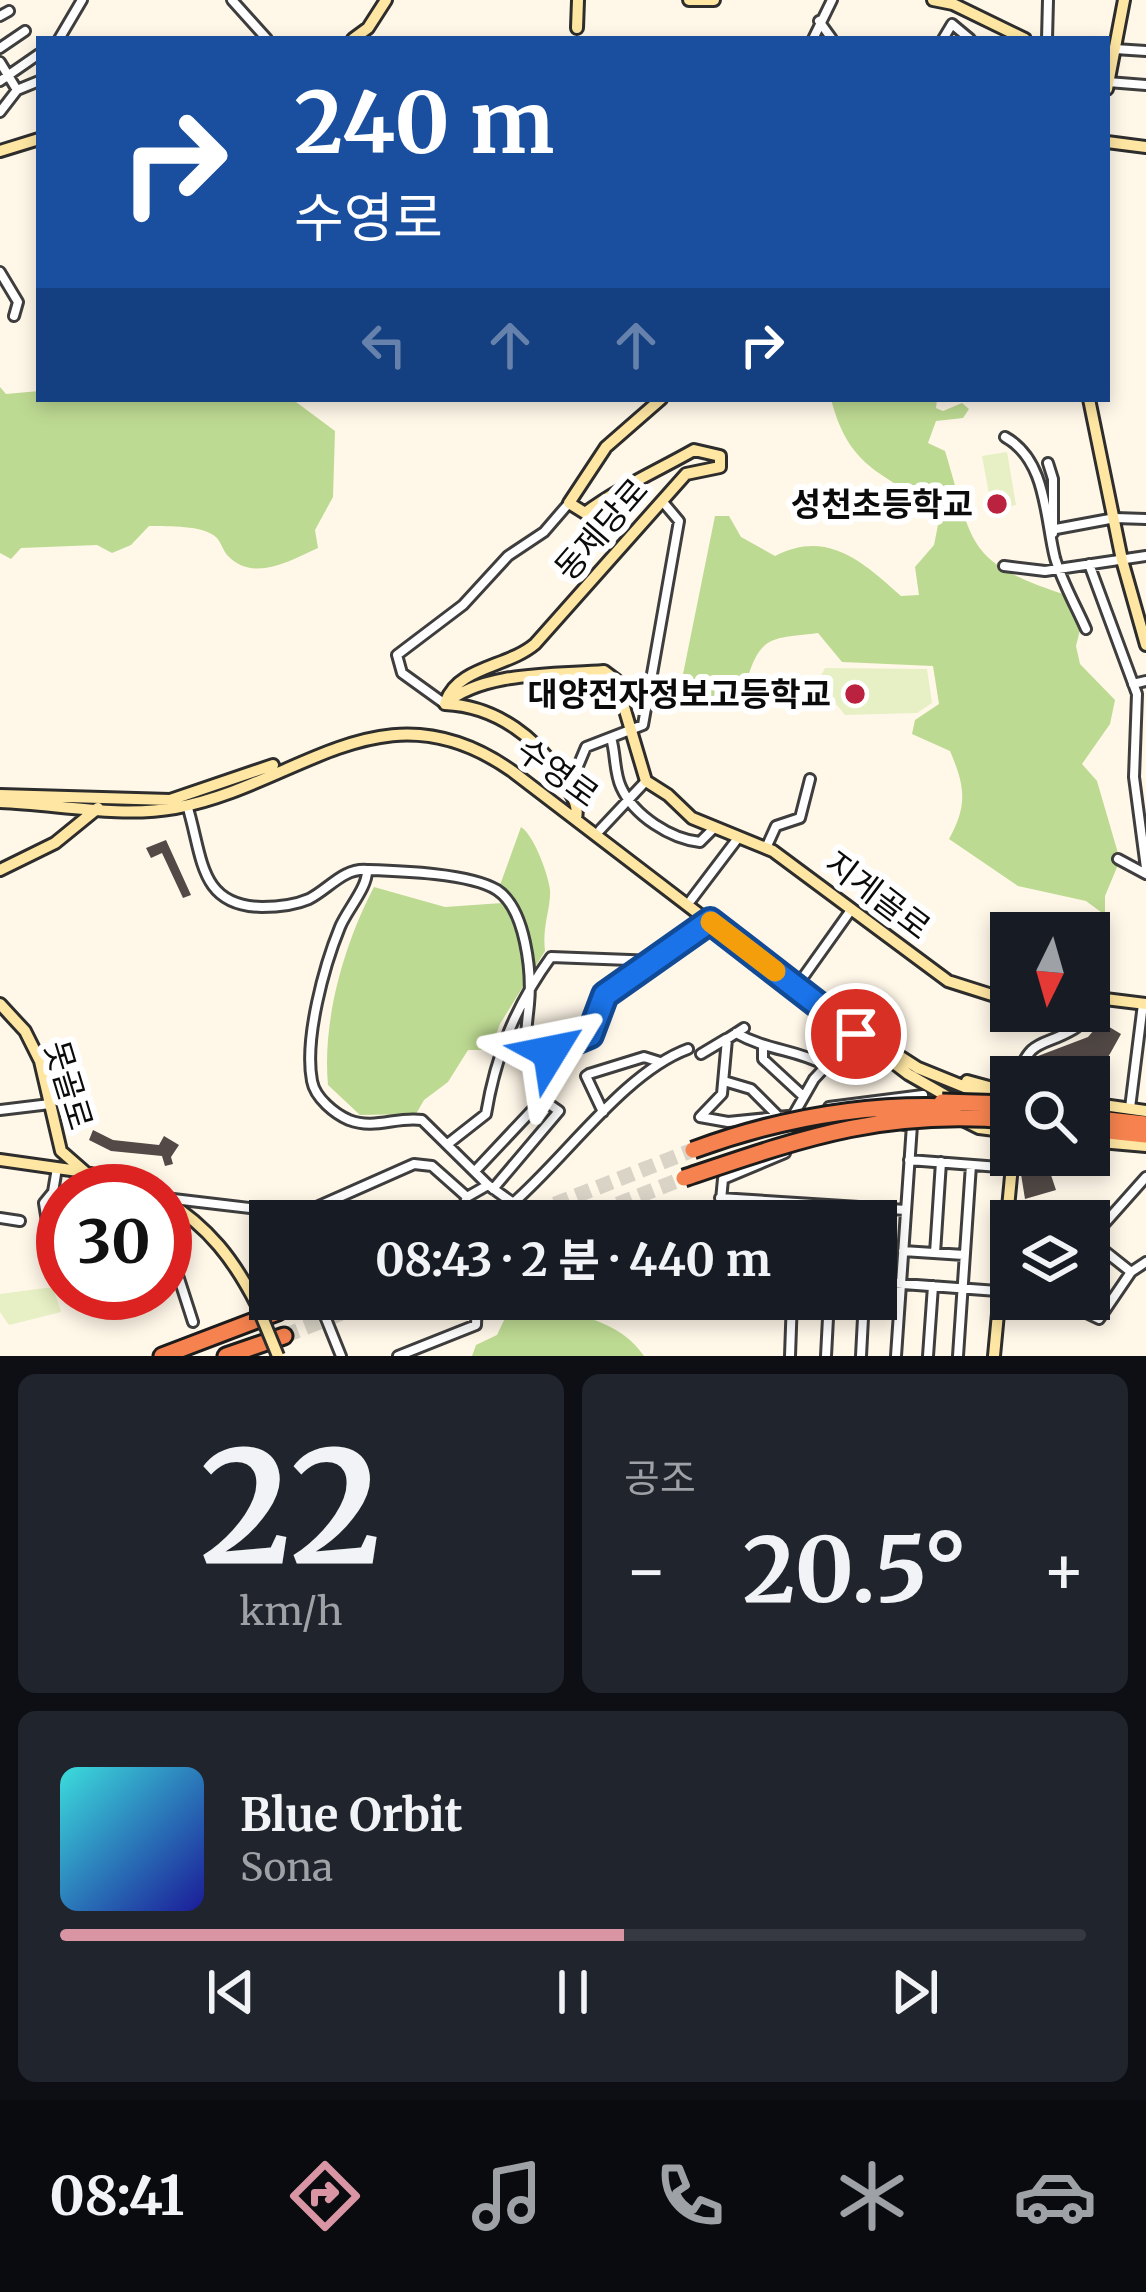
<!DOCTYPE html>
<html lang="ko">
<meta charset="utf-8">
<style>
body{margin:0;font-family:Merriweather,"Noto Sans KR",serif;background:#20242c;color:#f1f3f6;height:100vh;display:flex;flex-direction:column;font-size:45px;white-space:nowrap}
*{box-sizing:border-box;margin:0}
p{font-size:39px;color:#9ea1a6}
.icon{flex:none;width:66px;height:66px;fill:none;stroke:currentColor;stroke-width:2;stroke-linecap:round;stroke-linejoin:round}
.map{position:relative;height:1356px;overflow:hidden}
.details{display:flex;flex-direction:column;gap:18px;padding:18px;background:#0d0f14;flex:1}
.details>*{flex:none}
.top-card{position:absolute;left:36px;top:36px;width:1074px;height:366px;border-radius:0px;box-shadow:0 6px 18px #0003;background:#1a4fa0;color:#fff;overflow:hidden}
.needle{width:78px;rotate:185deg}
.controls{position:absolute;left:990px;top:912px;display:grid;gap:24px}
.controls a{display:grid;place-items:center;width:120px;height:120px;border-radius:0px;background:#171b24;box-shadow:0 6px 18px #0003;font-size:60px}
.speed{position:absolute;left:36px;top:1164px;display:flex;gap:24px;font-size:60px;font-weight:700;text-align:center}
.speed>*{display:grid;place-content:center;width:156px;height:156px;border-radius:50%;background:#171b24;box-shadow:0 6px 18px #0003;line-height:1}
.speed .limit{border:18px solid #d22;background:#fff;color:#111}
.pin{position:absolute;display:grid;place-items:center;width:102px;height:102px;color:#fff;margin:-51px;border:6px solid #fff;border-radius:50%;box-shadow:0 3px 12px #0007}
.me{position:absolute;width:132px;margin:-66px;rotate:55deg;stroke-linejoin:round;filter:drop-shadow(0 0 9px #0008)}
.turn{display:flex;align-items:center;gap:42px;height:252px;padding:0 60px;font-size:54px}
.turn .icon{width:156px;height:156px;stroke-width:2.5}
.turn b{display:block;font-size:84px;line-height:102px}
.lanes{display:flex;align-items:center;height:114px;padding:0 60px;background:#0003;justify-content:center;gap:60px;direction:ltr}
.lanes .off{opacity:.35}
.big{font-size:90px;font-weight:700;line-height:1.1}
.details .widget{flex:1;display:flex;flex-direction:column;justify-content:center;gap:18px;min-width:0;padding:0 42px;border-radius:18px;background:#20242c}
.details .dial{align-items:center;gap:0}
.dial b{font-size:156px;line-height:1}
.song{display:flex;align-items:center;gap:36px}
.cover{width:144px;height:144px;border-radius:18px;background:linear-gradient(135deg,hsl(180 70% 55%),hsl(240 70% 35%))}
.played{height:12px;border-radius:6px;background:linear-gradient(90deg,#d995a4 55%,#363941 55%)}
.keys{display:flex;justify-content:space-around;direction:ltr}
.heat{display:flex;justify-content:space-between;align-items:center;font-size:66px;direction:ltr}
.details .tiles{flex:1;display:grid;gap:18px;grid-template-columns:1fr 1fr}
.widget:last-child{grid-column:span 2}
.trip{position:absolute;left:249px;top:1200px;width:648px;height:120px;border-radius:0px;background:#171b24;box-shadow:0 6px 18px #0003;font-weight:700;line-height:120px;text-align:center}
.menu{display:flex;height:192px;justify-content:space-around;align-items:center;background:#090b0e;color:#9ea1a6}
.menu .icon{width:84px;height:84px}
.menu .current{color:#d995a4}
.menu b{font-size:54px;color:#f1f3f6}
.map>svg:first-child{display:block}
.forest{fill:#bdda92}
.pitch{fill:#e7f0c4}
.building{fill:#534a47}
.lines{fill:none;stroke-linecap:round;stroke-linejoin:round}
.highway-tunnel{stroke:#dad4c7;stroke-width:15;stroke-dasharray:15 8;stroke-linecap:butt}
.street-casing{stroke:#3e3e3e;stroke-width:14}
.secondary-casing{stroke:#2d2d2d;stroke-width:16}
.highway-casing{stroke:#1c1c1c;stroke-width:21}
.street{stroke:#fff;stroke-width:8}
.secondary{stroke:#ffe7a3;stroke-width:10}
.highway{stroke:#f6834f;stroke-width:15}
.secondary-bridge-casing{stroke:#2d2d2d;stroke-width:16;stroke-linecap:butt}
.highway-bridge-casing{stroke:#1c1c1c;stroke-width:21;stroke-linecap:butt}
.secondary-bridge{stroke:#ffe7a3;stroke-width:10}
.highway-bridge{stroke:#f6834f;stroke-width:15}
.route-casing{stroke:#114b97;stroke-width:30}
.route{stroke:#1a73e8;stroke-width:21}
.slow{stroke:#f59e0b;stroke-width:21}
.poi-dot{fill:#bb2240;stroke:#fff;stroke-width:4.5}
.labels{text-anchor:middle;stroke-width:12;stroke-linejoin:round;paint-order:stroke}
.poi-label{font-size:33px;font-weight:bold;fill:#0b0b0b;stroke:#fff;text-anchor:end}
.street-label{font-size:33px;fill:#0b0b0b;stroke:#fff}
</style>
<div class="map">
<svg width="1146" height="1356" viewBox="0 0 1146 1356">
<rect width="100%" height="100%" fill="#fff7e8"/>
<path class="forest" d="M0 387 6 394 39 391V399H292L335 431 333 497 315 530 318 548C289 561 253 583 227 555 223 550 221 543 217 538 202 524 169 527 149 526L131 545 112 553 97 545 21 548 11 559 0 553Z
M831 399H937L936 408 943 411 962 403 969 409 963 418 936 421 928 443 945 451C974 546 965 562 1066 595L1080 630 1076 646 1080 664 1115 700 1110 724 1082 764 1097 781 1120 860 1105 896V915L1086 901 1018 886 949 839C968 805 965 786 950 751L912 734 915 720 939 704 933 666 842 662 818 633C774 639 761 633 747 680L722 682 711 701 680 689 715 516H729L741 537 775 556C827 529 862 561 901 596L919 595 915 567 934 545 939 520C896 470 852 481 831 399Z
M521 827C533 834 548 873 550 890 551 909 542 925 545 951L500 1024 490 1050H468L448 1082 424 1100 416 1114 360 1115 328 1085C322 1021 344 944 374 887L445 907 502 903 505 892 500 885Z
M557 1308C590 1318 624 1326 644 1356H472L476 1345 497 1335 506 1316Z"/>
<path class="pitch" d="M1007 452 1016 505 992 510 982 456Z
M825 668 927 669 932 703 917 713 845 715 837 705H820L818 682Z
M53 1287 61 1312 9 1325 0 1312V1294Z"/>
<path class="building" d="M166 840 191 895 183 898 162 853 151 858 146 848Z
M1101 1022 1121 1034 1097 1077 1103 1079 1102 1092 1089 1091V1077H1027L1038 1056 1088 1037Z
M93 1130 113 1140 159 1145 164 1136 179 1145 171 1157 173 1164 165 1166 162 1156 111 1151 89 1140Z
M1048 1166 1056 1190 1025 1199 1021 1174Z"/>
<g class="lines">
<path class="highway-tunnel" d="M512 1221 693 1150
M575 1221 684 1178
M278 1312 312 1299
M284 1336 377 1299"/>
<defs>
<path id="street" d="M232 0 267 39
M0 16 9 11
M819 21 832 39
M59 39 82 0
M813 39 832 0
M943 39 952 24 970 39
M1047 39 1048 0
M0 48 25 31
M1115 49 1146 51
M0 62 17 90
M0 81 39 54
M1108 82 1146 85
M0 112 17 90 39 81
M0 272 18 302 14 316
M1005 437C1047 460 1045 519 1055 558 1062 582 1076 606 1086 629
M1048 463 1053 479V533
M1056 529 1115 518 1146 519
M1089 564 1137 694 1134 777 1146 868
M1004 566 1045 571 1146 556
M1133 684 1146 681
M445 704 402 673 397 655 463 605 508 556 544 532 569 503
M611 738C616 754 614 772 621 787 634 816 671 839 700 842L714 828
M561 775 578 766 586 747 643 725 679 521 663 502
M187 805C203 856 198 906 262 907 277 907 295 905 309 899 329 889 343 868 367 870 368 887 347 910 340 927 324 966 304 1039 312 1081 315 1098 335 1114 349 1120 375 1130 397 1116 422 1120L488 1185 523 1210
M600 830 646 781
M766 848 776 826 800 818 810 779
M1118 859 1146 874
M367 870C399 871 470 873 497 890 526 909 532 973 529 1004 526 1036 520 1058 541 1084
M691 900 738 838
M799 983 851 910
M744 1028 727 1039 722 1094 700 1117 728 1122 788 1116
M736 1033C768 1051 795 1049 825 1065
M763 1048V1059L802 1095
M701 1054 726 1039
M531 1072 550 1052 590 1035 605 996 710 921
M1017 1077C1031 1037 1042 1048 1074 1029 1084 1023 1092 1008 1099 998
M724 1081 751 1089 776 1114
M829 1107 923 1095
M1130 1108 1143 1004
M0 1110 50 1104
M603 1112 586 1076 589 1074 644 1057 660 1062
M794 1114 814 1079 856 1034
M449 1143 486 1114C496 1054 516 1005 551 957L656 961
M909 1160 1012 1168
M475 1171 539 1103 546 1102 559 1111 493 1189
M467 1197 462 1211 481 1221
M165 1198 301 1214 414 1164 432 1166 467 1197 488 1185
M720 1198 906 1210
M741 1200 761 1221
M513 1203C566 1157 625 1072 688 1049
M0 1218 20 1221
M719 1221 723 1179 785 1153
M795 1221V1203
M869 1221 870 1208
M165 1235 193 1322
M1089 1241 1146 1177
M1092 1241 1131 1272
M903 1251 964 1255
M52 1252 44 1203 53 1192 57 1168
M935 1253 941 1162
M876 1282 1011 1292
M318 1299 341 1356
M1057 1299 1099 1319 1131 1272 1146 1262
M398 1356 476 1325 477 1299
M790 1356 792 1299
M826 1356 829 1299
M861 1356 864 1299
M896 1356 912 1125H904
M928 1356 933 1286
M958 1356 971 1165"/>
<path id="secondary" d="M689 0H714
M933 0 953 4 1025 39
M577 28 578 0
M353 39 368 28 386 0
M1107 89 1124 0
M1107 142 1146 147
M0 151 39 139
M1089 399 1122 560 1146 645
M446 701C458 667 508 667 535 644L686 474 720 467V456L694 450C657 471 620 487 585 513L569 503 606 447 661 399
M445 704C483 671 556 675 604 671L616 680 646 781 668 795 692 818 773 851 948 981 1011 1001
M445 704C496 706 541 739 565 784 572 796 579 805 576 818
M0 795 170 800 273 765
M0 802C56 804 119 818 175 808 300 785 383 680 512 771L908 1074 950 1098
M0 870 55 843 98 808
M1089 997 1146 1004
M0 1004 25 1031 40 1061 61 1151 85 1172
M879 1043 918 1068 997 1100
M967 1081 1011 1093
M1089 1103 1146 1111
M965 1121 979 1128 1011 1132
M1089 1141 1146 1146
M0 1160 85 1172 140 1191
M165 1200C209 1227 234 1260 257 1305
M994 1356 1013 1155"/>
<path id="highway" d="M1089 1118 1146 1124
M1089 1129 1146 1135
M162 1356 278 1312
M226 1356 284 1336"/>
</defs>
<use href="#street" class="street-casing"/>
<use href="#secondary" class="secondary-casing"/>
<use href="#highway" class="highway-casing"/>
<use href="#street" class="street"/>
<use href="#secondary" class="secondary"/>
<use href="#highway" class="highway"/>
<defs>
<path id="secondary-bridge" d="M257 1305 278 1356"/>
<path id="highway-bridge" d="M942 1102 1011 1104
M693 1150C777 1119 865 1103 954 1107
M684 1178C803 1138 882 1109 1011 1120"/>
</defs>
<use href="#secondary-bridge" class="secondary-bridge-casing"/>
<use href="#highway-bridge" class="highway-bridge-casing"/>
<use href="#secondary-bridge" class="secondary-bridge"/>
<use href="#highway-bridge" class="highway-bridge"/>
</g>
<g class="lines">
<defs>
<path id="route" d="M550 1052 590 1035 605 995 710 921 856 1034"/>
</defs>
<use href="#route" class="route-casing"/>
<use href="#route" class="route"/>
<path class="slow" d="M711 922 775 971"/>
</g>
<g class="poi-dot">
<circle cx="997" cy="504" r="12"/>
<circle cx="855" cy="694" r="12"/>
</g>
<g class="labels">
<g class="poi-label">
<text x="973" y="516">성천초등학교</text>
<text x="831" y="706">대양전자정보고등학교</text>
</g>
<g class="street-label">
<text transform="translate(601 529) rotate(-49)" y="12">동제당로</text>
<text transform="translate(558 772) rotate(36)" y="12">수영로</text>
<text transform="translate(878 895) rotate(37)" y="12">지게골로</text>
<text transform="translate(69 1085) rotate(73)" y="12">못골로</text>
</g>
</g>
</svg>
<div class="controls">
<a><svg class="needle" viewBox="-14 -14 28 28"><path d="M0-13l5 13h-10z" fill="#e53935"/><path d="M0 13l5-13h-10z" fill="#9ea1a6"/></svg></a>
<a><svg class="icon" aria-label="search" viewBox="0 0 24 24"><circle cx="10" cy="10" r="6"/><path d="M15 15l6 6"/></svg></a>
<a><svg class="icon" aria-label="layers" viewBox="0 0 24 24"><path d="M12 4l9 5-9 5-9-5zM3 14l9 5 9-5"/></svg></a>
</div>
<div class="speed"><div class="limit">30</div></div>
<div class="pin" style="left:856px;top:1034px;background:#d93025"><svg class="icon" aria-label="arrive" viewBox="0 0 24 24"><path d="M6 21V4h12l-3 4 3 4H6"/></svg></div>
<svg class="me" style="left:550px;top:1052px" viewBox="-20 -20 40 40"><path d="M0-17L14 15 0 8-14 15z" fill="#1a73e8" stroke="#fff" stroke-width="4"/></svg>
<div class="trip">08:43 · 2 분 · 440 m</div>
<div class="top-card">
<div class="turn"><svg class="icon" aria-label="right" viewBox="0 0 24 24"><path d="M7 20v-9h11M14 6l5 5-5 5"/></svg><div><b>240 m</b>수영로</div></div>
<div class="lanes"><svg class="icon off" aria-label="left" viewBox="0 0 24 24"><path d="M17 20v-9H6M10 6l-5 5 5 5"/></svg><svg class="icon off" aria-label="ahead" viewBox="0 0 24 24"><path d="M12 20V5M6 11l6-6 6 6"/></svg><svg class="icon off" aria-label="ahead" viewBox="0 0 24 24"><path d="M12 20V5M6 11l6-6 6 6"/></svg><svg class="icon" aria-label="right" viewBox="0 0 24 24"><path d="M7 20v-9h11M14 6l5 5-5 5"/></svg></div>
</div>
</div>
<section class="details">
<div class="tiles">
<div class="widget dial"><b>22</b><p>km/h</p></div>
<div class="widget"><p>공조</p>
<div class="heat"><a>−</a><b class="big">20.5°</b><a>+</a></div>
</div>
<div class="widget">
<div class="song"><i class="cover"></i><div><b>Blue Orbit</b><p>Sona</p></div></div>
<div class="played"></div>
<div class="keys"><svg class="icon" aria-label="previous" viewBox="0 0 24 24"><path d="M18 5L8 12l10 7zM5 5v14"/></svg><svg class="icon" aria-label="pause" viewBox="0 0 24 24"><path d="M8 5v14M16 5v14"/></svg><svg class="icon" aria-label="next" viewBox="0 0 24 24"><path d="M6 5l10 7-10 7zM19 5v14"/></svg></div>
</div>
</div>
</section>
<nav class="menu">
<b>08:41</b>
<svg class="icon current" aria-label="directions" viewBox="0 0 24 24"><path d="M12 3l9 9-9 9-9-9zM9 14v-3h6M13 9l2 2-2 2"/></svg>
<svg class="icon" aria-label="music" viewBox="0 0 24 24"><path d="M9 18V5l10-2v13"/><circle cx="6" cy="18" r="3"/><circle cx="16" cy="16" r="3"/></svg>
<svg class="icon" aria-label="phone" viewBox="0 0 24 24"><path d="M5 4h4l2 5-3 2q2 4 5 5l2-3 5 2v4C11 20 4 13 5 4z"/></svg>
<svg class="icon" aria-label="climate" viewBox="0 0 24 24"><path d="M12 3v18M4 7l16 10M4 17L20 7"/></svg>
<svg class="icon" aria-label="car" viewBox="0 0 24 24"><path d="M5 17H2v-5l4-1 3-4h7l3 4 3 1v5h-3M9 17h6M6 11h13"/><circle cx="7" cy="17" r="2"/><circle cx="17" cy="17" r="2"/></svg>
</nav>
